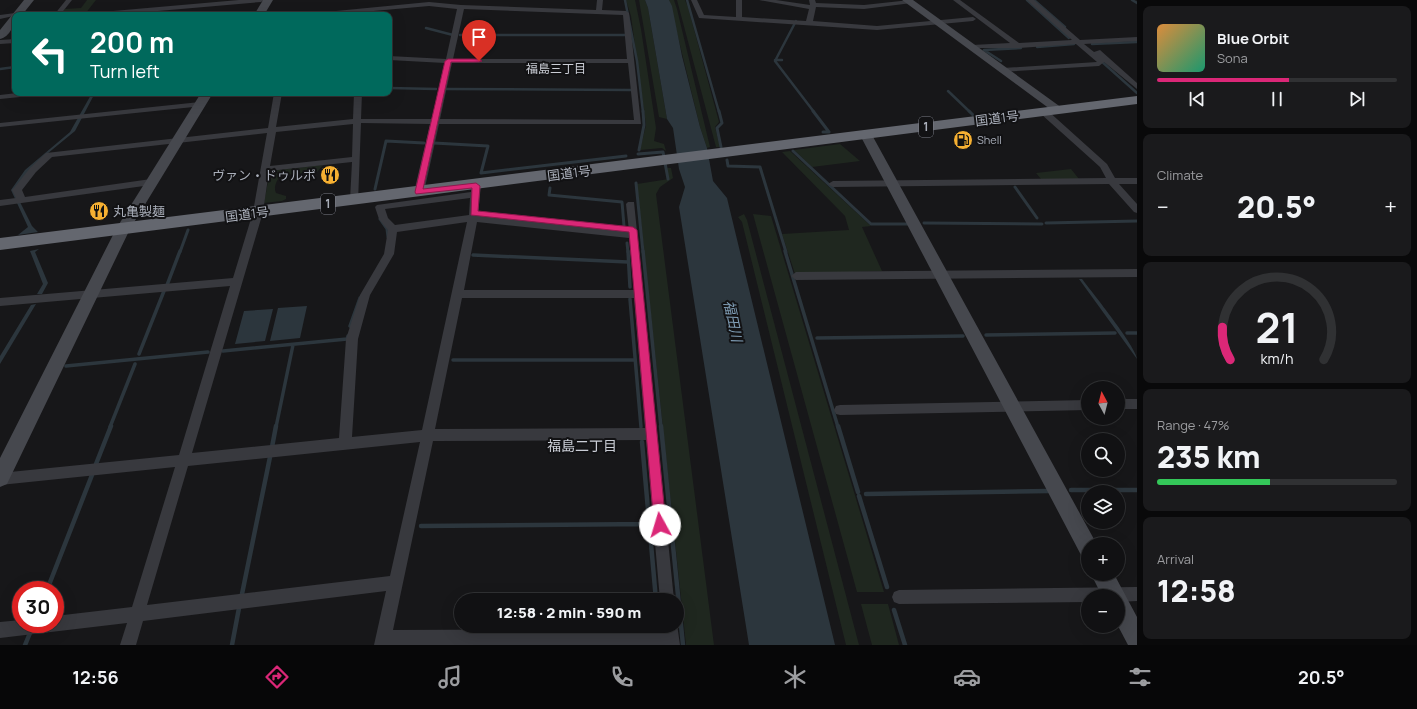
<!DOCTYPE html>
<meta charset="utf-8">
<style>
body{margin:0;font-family:Manrope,"Noto Sans JP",sans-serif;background:#1a1a1c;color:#f1f3f6;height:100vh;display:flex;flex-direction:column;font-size:15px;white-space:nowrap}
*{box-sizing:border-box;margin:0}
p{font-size:13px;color:#9c9da0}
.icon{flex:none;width:22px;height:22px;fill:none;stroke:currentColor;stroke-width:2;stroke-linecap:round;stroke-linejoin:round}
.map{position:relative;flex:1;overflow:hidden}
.drawer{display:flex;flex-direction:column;gap:6px;padding:6px;background:#09090a;width:280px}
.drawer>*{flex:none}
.guide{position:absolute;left:12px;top:12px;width:380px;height:84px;border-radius:8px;box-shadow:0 4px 16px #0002,0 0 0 1px #303133;background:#00695c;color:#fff;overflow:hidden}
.needle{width:26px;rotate:353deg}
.tools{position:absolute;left:1081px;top:381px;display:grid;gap:8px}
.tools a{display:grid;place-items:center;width:44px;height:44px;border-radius:50%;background:#111113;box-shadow:0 4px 16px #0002,0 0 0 1px #303133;font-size:20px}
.speed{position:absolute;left:12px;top:581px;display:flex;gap:8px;font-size:20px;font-weight:700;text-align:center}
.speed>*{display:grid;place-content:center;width:52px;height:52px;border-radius:50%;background:#111113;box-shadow:0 4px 16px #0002,0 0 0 1px #303133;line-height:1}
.speed .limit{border:6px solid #d22;background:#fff;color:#111}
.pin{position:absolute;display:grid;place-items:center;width:34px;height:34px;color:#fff;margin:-41px -17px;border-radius:50% 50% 50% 0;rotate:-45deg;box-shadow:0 0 4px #0007}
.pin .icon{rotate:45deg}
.me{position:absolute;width:44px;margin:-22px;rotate:354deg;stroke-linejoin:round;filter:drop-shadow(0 0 3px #0008)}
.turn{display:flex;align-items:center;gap:14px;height:84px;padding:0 12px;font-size:18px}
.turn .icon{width:52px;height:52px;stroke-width:2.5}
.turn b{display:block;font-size:28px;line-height:34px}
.big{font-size:30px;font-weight:800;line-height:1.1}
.drawer .tile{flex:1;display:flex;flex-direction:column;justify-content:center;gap:6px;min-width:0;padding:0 14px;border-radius:8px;background:#1a1a1c}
.drawer .dial{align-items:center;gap:0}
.dial svg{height:104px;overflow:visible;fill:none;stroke:#303133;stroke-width:7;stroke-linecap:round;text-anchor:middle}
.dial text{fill:#f1f3f6;stroke:none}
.song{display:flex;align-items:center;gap:12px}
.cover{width:48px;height:48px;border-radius:6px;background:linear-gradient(135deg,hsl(30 70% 55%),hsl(160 70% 35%))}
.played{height:4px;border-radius:2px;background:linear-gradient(90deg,#db2777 55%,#303133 55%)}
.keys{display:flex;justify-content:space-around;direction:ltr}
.heat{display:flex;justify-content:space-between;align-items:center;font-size:22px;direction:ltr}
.charge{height:6px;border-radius:3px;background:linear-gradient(90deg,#34c759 47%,#303133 0)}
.trip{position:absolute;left:454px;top:593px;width:230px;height:40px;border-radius:20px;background:#111113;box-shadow:0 4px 16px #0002,0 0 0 1px #303133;font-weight:800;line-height:40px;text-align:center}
.menu{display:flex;height:64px;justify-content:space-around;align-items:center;background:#070708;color:#9c9da0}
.menu .icon{width:28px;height:28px}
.menu .current{color:#db2777}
.menu b{font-size:18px;color:#f1f3f6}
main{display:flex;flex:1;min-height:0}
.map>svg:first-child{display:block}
.green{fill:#1f271f}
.water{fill:#2c363d}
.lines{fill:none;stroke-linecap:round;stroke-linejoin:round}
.stream-far3{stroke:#2c363d;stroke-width:2.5}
.stream-far2{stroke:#2c363d;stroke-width:3}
.stream-far1{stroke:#2c363d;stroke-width:3.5}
.stream{stroke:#2c363d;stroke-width:4.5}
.street{fill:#38393e;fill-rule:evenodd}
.secondary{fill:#46484e;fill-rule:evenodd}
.highway{fill:#64676f;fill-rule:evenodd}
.route{fill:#db2777;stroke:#8e194d}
.labels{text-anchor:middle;stroke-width:4;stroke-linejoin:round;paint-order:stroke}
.far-poi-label{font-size:11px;fill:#a9aeb9;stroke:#121214;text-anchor:start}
.far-neighbourhood-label{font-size:12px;fill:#cacdd5;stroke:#121214}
.shield{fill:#121214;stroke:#7c7f88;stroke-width:1}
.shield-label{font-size:12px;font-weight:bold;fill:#a9aeb9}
.street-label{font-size:13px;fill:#a9aeb9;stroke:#121214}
.poi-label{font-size:13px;fill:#a9aeb9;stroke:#121214;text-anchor:end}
.water-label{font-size:14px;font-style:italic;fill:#7f9db5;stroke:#121214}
.neighbourhood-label{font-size:14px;fill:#cacdd5;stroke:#121214}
</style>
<main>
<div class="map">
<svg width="1137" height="645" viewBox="0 0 1137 645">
<rect width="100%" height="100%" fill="#171719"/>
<path class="green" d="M87 0H96L85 14 59 15 65 9 81 8Z
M626 0H635L641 29 656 128 654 141 664 144 666 151 662 148 640 150 646 125 631 16Z
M639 0H645L648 8 667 119 659 117Z
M669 0H674L677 9 710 147 707 148 700 127Z
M677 0H685L688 7 719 122 715 127 720 147H716Z
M840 144 860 161 812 167 794 150Z
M790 151 871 226 862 227 882 271 795 274 782 234 849 230 845 216 782 152Z
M323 165 317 172 281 175C277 180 273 187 276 193L286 196V199L282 201 264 203 270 171Z
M667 168H671L673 178 660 187 656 194 714 645H686L637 184 669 179Z
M1071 169 1079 179H1041L1036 173Z
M744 214 747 220 859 645H846L742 222 738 217Z
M753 214 771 216 884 592H857Z
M861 604H888L899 645H872Z"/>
<path class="water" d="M645 0H669L672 6 682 56 700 127 707 148 713 181 727 198 835 645H749L679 207 685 187 679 169 673 128 667 119 648 8Z
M92 93H95L75 131 47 154 14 190 32 226 38 232 18 235 28 227 11 190 25 170 70 132Z
M39 249 35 252 48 283 42 294H37L43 284 30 251Z
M1079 279H1082C1092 292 1137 348 1137 359Z
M36 304 0 364V356L31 305Z
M307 306 300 338 270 341 278 308Z
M273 309 265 341 235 344 244 311Z"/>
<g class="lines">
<path class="stream-far3" d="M625 0 637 61 643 112
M687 0 719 112
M1027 0 1069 38
M1034 0 1065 27
M1132 0 1137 3
M796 21 775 61 814 112
M426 28 453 35
M460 35H625
M1092 44 1137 42
M1037 47 1074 44
M775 60H782
M1100 60 1137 93
M1001 61 984 50 1021 48
M0 69 15 67
M389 88 436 89
M446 89 631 90
M948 91 970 112"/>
<path class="stream-far2" d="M719 111 722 123 717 128 721 147
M813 111 829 132H823
M969 111 973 115
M434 143 488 146 481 173 626 156
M639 150 644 125 643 111
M793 151 871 224H908
M638 154 663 152 668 179
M727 160 728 166 760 167 786 252
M636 183 643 252
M1015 187 1037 218
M550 188 549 195 622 202 624 226
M375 189 386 141 424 143
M380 219 387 229 388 237
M924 223 1042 224
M1046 223 1137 221
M627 243 628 252
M180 252 188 230"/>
<path class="stream-far1" d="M628 251 630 287
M643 251 661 427
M785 251 838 427
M473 255 628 262
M167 285 180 251
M630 299 641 427
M350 326 360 298
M1127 333H1137
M986 335 1115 333
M817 338 963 336
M223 351 347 339 348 336
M139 354 164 291
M453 360H635
M66 366 208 352
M110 427 135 364
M276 427 293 345"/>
<path class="stream" d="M661 426 683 645
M838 426 858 492
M642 442 656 600
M272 447 276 426
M96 464 111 426
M1071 490H1137
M866 494 1048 491
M859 496 887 587
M421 526 649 524
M47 590 92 475
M242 594 270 457
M894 610 905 645
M25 645 30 633
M232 645 239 608"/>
<path class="street" d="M66 0H72L60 15H54Z
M239 0H264L261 2 112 15H87L90 13Z
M597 0H603L602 10 626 11 629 13 641 124H439L424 192 419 195 414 192 430 124 361 123 358 202H352L350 200 352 162 269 171 263 212 192 453 339 438 346 339 360 295 384 254 388 230 379 219 375 207 377 205 471 192V185L476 182 481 185 478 215 629 231 626 204 628 202H634L674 600H660L646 440 433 441 393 630 663 629 662 626H677V624L680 645H374L386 591 143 621 136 645H120L127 623 0 638V622L21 620V624H55V616L132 607 175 467 0 485V473L179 455 230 286 0 306V298L233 278 253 212 267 133 52 157 36 172 22 190 25 197 151 179 155 182 151 185 0 206V200L16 198 12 190 14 188 30 168 46 153 268 128 274 93H282L276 127 353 119 354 93H362L361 119H432L445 63 389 60V56L446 59 457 9 429 6 329 15H304L305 14 429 2 461 5 596 10ZM464 9 623 15 627 59H453ZM452 63H628L634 120 440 119ZM353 124 352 157 270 166 276 132ZM470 198 469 215 395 225 388 218 385 209ZM467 222 422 430 352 437 358 339 370 295 394 254 397 232ZM477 222 629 238 634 290H464ZM462 298H634L645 428 435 429ZM420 442 390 576 147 605 188 466Z
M691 0H697L704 15 736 17V0H742V17L806 21 809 9 759 0H776L810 5 809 0H815L816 3 864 5 910 0 913 2 912 3 864 9 816 7 813 21 877 26 973 17 976 19 973 21 877 30 699 18Z
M953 0H960L1019 43 1072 40 1027 0H1034L1080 40 1137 37V41L1084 44 1094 52 1100 50 1137 83V89L1104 62 1099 66 1000 72V68H1003L1097 62 1076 44 1019 48H970L968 47 972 45 1010 43Z
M15 13 18 15 0 19V15Z
M15 39V43L0 44V40Z
M17 93H44L40 95 0 99V95Z
M200 102H203V106L0 127V123Z
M1041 110H1047L1107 164 1115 178H1137V184H1119L1137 204V213L1134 212 1109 184 833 187 828 184 833 181 1106 178 1100 167 1041 114Z
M1137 269V277L796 280 791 276 796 272Z
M1118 399H1137V409H1118Z
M1088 400V410L840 415 836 414 834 410 836 406 840 405Z
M1137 587V601L1118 602V596H1088V602L899 604 894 602 892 597 894 592 899 590Z"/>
<path class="secondary" d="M24 0H34L22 15H15C15 24 10 37 0 39V30Z
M263 0H273L264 15H254Z
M902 0H913L1062 108 1064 110 1062 112H1054Z
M201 93H213L130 229 7 484 0 487V458L116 229Z
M866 131 872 135 1095 541 1097 544H1088V558L1081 555 860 135Z
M1091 574H1114L1137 617V645H1128L1118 626V596H1102Z"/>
<path class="highway" d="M1137 96V104L0 250V238Z"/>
</g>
<path class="route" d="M448 59H479L482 61 479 62H451L423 189 476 183 480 186 478 211 633 227 637 230 666 525 664 529 660 530 656 529 654 525 629 232 471 215 472 188 416 194 415 192 445 61Z"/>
<defs>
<symbol id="fuel-disc" viewBox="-11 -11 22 22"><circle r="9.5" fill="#f6b032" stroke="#121214"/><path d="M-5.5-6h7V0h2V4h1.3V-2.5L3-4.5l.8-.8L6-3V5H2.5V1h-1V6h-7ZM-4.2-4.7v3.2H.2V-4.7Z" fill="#111"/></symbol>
<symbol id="restaurant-disc" viewBox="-11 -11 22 22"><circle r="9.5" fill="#f6b032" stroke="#121214"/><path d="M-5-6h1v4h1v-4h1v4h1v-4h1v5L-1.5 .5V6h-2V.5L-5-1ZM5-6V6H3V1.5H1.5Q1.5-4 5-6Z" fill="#111"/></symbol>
</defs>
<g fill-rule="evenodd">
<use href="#fuel-disc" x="952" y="129" width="22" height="22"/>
<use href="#restaurant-disc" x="319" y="164" width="22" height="22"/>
<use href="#restaurant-disc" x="88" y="200" width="22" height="22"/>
</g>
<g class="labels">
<g class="far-poi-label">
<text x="977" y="144">Shell</text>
</g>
<g class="far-neighbourhood-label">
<text x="556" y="73">福島三丁目</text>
</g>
<g class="shield">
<rect x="919" y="117" width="14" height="20" rx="3"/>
<rect x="321" y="194" width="14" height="20" rx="3"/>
</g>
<g class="shield-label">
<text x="926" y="131">1</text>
<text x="328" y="208">1</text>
</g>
<g class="street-label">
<text transform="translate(997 118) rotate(-7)" y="5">国道1号</text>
<text transform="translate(569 173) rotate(-7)" y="5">国道1号</text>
<text transform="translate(247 214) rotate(-7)" y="5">国道1号</text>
</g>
<g class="poi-label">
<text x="316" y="180">ヴァン・ドゥルポ</text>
<text x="113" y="216" text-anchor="start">丸亀製麺</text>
</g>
<g class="water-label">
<text transform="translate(733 321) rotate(78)" y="5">福田川</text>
</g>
<g class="neighbourhood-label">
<text x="582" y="451">福島二丁目</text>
</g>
</g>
</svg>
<div class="tools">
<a><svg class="needle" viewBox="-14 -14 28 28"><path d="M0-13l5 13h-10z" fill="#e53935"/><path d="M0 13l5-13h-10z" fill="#9c9da0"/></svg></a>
<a><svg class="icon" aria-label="search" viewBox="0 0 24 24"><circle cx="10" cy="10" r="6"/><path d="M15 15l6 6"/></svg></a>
<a><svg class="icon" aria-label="layers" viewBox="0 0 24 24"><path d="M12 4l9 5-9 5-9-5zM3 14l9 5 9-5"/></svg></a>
<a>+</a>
<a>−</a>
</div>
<div class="speed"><div class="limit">30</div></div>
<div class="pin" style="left:479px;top:61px;background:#d93025"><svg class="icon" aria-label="arrive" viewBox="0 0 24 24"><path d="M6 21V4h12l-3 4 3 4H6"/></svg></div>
<svg class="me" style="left:660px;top:525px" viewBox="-20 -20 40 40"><circle r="19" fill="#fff"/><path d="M0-13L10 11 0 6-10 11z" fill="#db2777"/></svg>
<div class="trip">12:58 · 2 min · 590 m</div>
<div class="guide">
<div class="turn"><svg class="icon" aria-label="left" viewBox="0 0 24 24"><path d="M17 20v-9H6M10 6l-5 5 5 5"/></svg><div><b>200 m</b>Turn left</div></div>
</div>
</div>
<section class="drawer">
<div class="tile">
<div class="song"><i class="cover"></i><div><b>Blue Orbit</b><p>Sona</p></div></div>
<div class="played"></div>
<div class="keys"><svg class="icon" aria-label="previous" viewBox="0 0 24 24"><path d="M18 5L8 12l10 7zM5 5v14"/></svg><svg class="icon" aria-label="pause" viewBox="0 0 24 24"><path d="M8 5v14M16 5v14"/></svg><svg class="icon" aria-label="next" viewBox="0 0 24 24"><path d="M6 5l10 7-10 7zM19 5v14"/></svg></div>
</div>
<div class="tile"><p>Climate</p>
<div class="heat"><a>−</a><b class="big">20.5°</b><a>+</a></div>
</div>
<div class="tile dial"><svg viewBox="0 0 100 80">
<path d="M14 69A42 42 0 1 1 86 69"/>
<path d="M14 69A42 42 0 0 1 8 44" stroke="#db2777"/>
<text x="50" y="56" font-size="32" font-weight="700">21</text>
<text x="50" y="72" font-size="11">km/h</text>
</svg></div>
<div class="tile"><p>Range · 47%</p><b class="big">235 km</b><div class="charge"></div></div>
<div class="tile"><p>Arrival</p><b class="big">12:58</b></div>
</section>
</main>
<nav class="menu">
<b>12:56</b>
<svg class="icon current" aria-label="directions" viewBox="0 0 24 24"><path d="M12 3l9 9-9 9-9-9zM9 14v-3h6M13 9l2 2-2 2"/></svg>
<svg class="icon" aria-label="music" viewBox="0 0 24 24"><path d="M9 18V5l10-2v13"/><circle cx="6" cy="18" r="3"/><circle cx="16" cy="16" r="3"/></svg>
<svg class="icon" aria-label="phone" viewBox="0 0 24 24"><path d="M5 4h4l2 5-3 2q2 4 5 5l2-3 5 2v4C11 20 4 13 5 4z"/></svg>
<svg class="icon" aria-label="climate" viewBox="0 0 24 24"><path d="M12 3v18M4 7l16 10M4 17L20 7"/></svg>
<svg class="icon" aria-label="car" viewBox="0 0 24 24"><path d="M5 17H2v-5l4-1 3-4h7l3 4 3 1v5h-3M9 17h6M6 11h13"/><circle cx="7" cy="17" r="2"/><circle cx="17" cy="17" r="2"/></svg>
<svg class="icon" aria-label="filters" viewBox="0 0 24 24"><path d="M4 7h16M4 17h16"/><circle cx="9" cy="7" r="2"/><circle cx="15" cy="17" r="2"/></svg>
<b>20.5°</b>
</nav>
